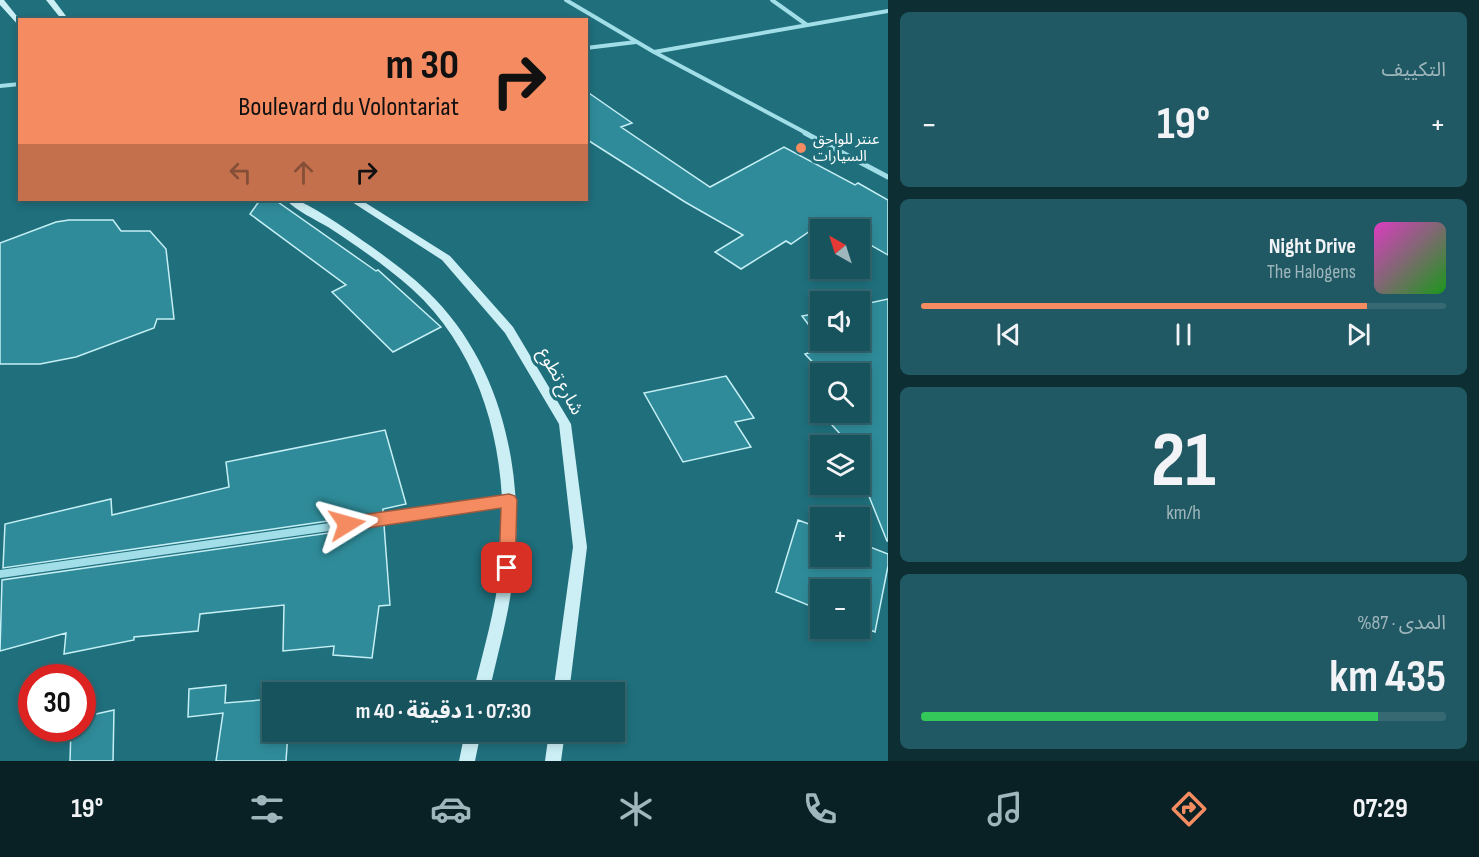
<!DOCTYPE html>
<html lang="ar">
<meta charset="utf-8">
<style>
body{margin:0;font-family:"Sofia Sans Condensed","Noto Sans Arabic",sans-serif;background:#205963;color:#f1f3f6;direction:rtl;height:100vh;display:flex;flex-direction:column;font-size:22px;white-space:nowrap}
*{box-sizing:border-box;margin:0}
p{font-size:20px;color:#9eb6bc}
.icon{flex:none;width:33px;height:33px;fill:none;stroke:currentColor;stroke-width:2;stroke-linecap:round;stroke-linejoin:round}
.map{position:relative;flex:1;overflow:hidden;direction:ltr}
.drawer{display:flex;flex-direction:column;gap:12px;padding:12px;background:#0d2e33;width:591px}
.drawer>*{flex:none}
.guide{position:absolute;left:18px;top:18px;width:570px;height:183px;border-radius:0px;box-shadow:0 3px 9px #0003,0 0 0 2px #366972;direction:rtl;background:#f58c61;color:#111;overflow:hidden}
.needle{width:39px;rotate:321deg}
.buttons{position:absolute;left:810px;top:219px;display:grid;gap:12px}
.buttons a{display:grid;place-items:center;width:60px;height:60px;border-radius:0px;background:#17535d;box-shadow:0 3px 9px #0003,0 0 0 2px #366972;font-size:30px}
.speed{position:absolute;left:18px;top:664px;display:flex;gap:12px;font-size:30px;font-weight:700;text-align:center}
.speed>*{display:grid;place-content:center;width:78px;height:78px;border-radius:50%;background:#17535d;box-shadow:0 3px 9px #0003,0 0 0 2px #366972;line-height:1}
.speed .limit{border:9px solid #d22;background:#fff;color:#111}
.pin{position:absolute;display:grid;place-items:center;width:51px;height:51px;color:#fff;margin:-26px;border-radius:12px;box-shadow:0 3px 9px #0006}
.me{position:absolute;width:66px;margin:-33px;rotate:82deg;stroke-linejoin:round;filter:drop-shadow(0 0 4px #0008)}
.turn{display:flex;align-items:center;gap:21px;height:126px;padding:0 30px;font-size:27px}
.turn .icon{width:78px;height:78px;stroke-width:2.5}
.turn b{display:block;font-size:42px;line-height:51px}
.lanes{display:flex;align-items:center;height:57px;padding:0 30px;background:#0003;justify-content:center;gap:30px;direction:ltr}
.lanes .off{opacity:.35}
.big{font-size:45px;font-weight:700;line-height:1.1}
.drawer .widget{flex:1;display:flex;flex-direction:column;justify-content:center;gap:9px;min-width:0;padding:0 21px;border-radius:9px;background:#205963}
.drawer .dial{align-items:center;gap:0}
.dial b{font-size:78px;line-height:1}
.song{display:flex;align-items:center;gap:18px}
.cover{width:72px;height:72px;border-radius:9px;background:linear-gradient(135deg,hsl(310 70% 55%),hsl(120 70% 35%))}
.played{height:6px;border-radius:3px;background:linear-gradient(90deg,#f58c61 85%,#366972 85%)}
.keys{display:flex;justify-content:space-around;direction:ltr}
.heat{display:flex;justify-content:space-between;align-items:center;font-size:33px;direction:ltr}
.charge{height:9px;border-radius:4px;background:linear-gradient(90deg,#34c759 87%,#366972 0)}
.trip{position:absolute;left:262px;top:682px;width:363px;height:60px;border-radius:0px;background:#17535d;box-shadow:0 3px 9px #0003,0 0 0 2px #366972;font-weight:700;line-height:60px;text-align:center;direction:rtl}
.tabs{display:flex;height:96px;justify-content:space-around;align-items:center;background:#092125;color:#9eb6bc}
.tabs .icon{width:42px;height:42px}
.tabs .selected{color:#f58c61}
.tabs b{font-size:27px;color:#f1f3f6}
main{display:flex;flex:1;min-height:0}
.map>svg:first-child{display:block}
.building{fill:#2f8b99;stroke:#c5eff5;stroke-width:1.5}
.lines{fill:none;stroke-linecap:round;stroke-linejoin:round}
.street-far3{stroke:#a1dee7;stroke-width:4}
.street-far2{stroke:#a1dee7;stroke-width:5}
.street-far1{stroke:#a1dee7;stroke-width:6}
.street{stroke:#a1dee7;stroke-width:8}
.secondary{fill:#cbeff5;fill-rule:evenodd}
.route{fill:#f58c61;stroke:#9f5b3f;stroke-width:1.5}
.poi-dot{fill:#f58c61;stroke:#1f6f7c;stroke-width:2}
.labels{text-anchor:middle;stroke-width:6;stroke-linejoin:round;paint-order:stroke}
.far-poi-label{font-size:15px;fill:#fff;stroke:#1f6f7c;text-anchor:start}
.street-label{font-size:18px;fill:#fff;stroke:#1f6f7c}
</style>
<main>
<section class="drawer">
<div class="widget"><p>التكييف</p>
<div class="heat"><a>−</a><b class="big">19°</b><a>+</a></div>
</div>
<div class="widget">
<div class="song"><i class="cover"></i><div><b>Night Drive</b><p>The Halogens</p></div></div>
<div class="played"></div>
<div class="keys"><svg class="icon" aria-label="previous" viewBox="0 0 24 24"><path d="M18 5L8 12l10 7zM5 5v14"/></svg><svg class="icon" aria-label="pause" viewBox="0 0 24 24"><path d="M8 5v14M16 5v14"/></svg><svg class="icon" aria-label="next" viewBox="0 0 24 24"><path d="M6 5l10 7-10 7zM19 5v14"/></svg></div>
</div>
<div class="widget dial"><b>21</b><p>km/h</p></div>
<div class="widget"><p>المدى · 87%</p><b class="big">435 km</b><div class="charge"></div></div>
</section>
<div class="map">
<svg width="888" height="761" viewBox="0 0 888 761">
<rect width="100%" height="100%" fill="#1f6f7c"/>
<path class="building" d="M586 91 632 123 621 127 710 187 784 147 855 185 858 183 888 200V255L860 239V230H843L826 220 791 244 786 241 741 269 715 252 743 235 685 202 586 139Z
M260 200H275L376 271 378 270 441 327 393 352 332 292 346 285 250 214Z
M69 220H113L121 231H150L166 249 174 319H157L154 328 76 357 40 364H0V243L56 222Z
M888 299V541H887L860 474V446H851L823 415 832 412H860V374H824L805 354 826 347 821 340H860V305Z
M820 313V340L802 316Z
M726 376 754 418 735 422 751 447 683 462 644 393Z
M385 430 406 504 383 509V513L3 568 5 524 111 499 112 515 229 487 226 462Z
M798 520 820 528V556H860V543L888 554V566L875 632 860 626V590H820V610L776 592Z
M384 525 390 605 379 606 372 658 333 655 334 646 283 651 284 605 200 614 198 631 134 637V640L64 654 66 633 0 651 2 580Z
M226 685 225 703 273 699V732H288L286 761H216L223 713 188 717 189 689Z
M114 710 113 761H70L71 729H82V717Z"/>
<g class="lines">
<path class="street-far3" d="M566 0 654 52 808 134
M772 0 807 25
M586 48 636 42
M654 52 888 11
M0 86 20 84"/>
<path class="street-far2" d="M805 133 888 177"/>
<path class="street-far1" d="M473 506 509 501"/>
<path class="street" d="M0 574 483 505"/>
<path class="secondary" d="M0 0H4L20 20V27L0 5Z
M46 0H54L69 20H62Z
M286 200C290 199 295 199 299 201 323 212 350 232 372 247 394 263 416 279 435 299 503 370 524 473 514 569 510 611 498 652 489 693H473C483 652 495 611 500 569 511 469 489 359 412 289 386 266 357 246 328 227 314 219 297 211 286 200Z
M351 200H361L450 256 513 327 571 424 587 547 569 693H553L573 547 559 424 505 333 442 260 352 202Z
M465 732H481L475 761H459Z
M549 732H565L561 761H545Z"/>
</g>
<path class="route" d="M509 494 515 496 517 500 515 568 513 573 507 575 501 573 499 568 501 508 347 531 342 529 339 524 342 519 347 517Z"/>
<circle class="poi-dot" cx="801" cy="148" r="6"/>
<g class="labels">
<g class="far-poi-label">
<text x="813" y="144">عنتر للواحق<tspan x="813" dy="17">السيارات</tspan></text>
</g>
<g class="street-label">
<text transform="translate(561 381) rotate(61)" y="6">شارع تطوع</text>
</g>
</g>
</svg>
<div class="buttons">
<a><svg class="needle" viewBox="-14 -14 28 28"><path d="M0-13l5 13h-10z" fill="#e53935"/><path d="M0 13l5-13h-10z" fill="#9eb6bc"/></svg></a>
<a><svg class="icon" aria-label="sound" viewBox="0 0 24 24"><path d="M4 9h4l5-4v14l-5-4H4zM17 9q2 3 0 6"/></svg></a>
<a><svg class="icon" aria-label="search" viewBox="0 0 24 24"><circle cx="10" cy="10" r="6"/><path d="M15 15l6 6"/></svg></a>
<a><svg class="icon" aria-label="layers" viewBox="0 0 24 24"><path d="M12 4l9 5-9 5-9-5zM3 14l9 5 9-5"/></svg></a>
<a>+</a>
<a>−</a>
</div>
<div class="speed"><div class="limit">30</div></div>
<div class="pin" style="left:507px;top:568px;background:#d93025"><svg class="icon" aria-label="arrive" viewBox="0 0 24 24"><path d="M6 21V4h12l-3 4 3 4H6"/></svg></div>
<svg class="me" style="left:347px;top:524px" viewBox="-20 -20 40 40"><path d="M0-17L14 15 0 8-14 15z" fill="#f58c61" stroke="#fff" stroke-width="4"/></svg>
<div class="trip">07:30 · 1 دقيقة · 40 m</div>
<div class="guide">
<div class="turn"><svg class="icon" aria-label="right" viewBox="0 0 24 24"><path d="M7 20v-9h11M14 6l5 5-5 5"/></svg><div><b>30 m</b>Boulevard du Volontariat</div></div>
<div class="lanes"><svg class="icon off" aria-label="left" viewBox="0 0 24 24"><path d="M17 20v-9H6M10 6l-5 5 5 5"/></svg><svg class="icon off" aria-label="ahead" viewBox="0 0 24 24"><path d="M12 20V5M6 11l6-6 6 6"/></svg><svg class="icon" aria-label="right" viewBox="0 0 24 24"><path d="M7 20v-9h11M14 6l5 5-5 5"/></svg></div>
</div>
</div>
</main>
<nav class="tabs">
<b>07:29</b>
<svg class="icon selected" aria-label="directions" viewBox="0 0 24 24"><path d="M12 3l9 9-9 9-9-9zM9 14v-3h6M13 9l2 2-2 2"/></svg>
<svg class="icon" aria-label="music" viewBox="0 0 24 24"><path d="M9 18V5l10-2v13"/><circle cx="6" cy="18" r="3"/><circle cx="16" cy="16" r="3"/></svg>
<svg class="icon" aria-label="phone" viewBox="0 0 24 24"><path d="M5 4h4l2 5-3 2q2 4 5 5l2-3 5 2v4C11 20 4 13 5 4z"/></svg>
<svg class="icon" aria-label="climate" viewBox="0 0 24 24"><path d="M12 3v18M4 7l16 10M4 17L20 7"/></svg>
<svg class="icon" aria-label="car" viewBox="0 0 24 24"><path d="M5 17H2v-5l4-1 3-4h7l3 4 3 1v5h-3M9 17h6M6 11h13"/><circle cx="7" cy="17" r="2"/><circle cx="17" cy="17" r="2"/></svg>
<svg class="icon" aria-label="filters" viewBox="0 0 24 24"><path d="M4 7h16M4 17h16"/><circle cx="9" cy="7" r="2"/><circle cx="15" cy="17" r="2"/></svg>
<b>19°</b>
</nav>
